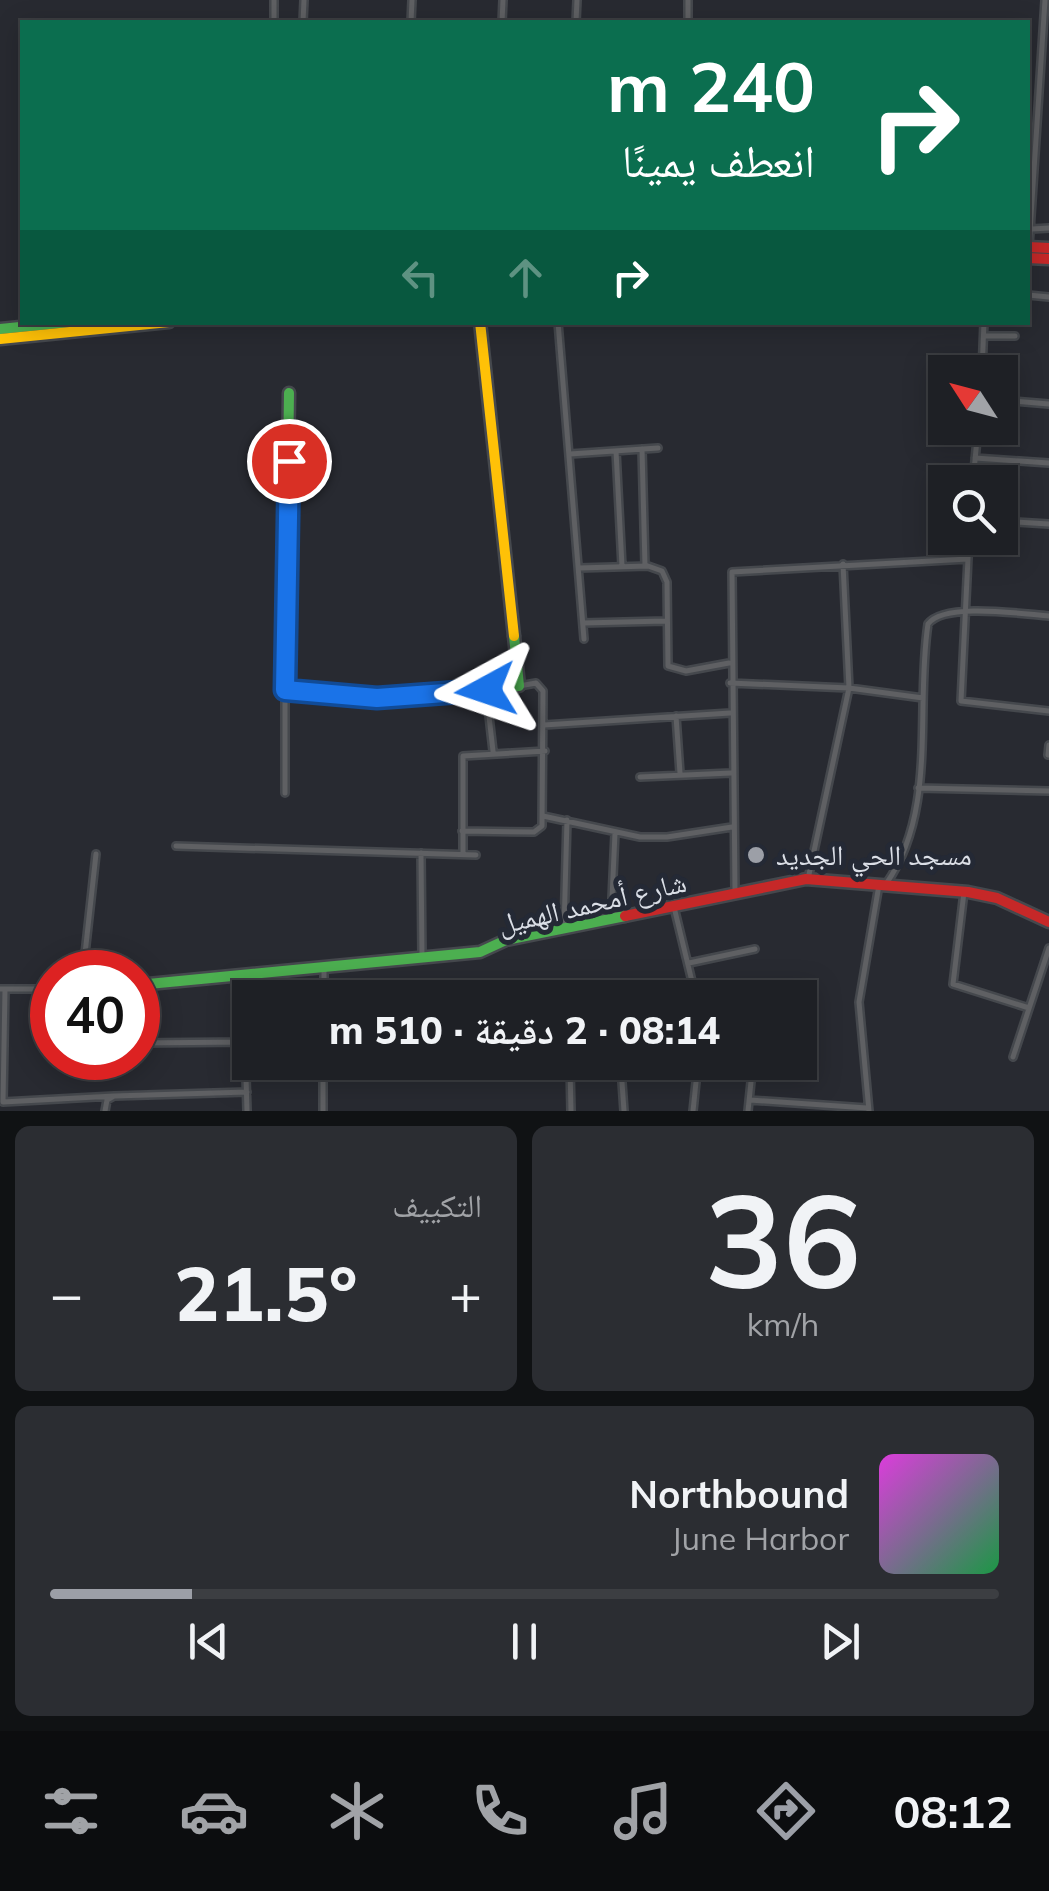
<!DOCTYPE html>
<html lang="ar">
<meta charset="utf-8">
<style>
body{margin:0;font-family:Mulish,"Noto Naskh Arabic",sans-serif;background:#2b2d32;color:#f1f3f6;direction:rtl;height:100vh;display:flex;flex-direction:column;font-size:38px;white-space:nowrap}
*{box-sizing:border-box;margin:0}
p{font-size:32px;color:#a1a3a7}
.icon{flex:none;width:55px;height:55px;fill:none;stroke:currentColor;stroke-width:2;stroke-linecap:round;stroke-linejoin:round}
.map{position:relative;height:1111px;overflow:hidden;direction:ltr}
.details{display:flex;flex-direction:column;gap:15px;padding:15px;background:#101214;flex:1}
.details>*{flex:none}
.hud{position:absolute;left:20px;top:20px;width:1010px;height:305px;border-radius:0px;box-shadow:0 5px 25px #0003,0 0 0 2px #3c3e42;direction:rtl;background:#0b6e4f;color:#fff;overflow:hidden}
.needle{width:65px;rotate:306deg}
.tools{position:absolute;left:928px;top:355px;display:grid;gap:20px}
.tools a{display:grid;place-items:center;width:90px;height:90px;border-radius:0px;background:#1e2025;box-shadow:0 5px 25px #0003,0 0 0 2px #3c3e42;font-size:50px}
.speed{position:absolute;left:30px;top:950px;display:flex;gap:20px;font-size:50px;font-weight:700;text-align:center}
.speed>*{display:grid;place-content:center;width:130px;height:130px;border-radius:50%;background:#1e2025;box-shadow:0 5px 25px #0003,0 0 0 2px #3c3e42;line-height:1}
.speed .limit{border:15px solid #d22;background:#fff;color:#111}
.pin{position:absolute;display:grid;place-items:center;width:85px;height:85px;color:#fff;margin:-42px;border:5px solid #fff;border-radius:50%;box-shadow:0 2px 10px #0007}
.me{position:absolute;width:110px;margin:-55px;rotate:265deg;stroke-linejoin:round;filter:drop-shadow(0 0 8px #0008)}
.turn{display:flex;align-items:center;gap:35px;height:210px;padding:0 50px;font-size:45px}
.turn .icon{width:130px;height:130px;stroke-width:2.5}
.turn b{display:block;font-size:70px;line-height:85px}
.lanes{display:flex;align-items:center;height:95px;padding:0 50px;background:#0003;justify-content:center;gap:50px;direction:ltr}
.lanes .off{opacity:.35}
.big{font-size:75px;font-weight:800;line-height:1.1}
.details .tile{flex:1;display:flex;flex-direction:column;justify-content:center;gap:15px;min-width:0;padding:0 35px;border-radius:15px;background:#2b2d32}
.details .dial{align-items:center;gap:0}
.dial b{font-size:130px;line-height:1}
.song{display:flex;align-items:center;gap:30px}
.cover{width:120px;height:120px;border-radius:15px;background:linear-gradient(135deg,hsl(300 70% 55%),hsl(140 70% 35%))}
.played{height:10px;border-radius:5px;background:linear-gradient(90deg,#9c9fa7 15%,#3c3e42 15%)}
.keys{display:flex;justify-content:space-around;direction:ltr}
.heat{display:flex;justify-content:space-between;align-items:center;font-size:55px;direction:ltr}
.details .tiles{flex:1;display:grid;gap:15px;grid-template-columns:1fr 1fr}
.tile:last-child{grid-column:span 2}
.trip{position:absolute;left:232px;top:980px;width:585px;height:100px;border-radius:0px;background:#1e2025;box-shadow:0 5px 25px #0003,0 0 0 2px #3c3e42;font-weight:800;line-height:100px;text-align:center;direction:rtl}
.tab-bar{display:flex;height:160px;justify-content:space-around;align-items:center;background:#0c0d0f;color:#a1a3a7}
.tab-bar .icon{width:70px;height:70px}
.tab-bar .active{color:#9c9fa7}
.tab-bar b{font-size:45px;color:#f1f3f6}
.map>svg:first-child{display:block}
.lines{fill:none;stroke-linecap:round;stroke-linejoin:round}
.street-casing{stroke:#45484d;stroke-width:10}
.fast-casing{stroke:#45484d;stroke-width:15}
.slow-casing{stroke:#45484d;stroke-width:15}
.jam-casing{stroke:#45484d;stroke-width:15}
.street{stroke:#5f6063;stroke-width:5}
.fast{stroke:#4caf50;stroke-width:10}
.slow{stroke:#ffc107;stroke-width:10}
.jam{stroke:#c62828;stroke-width:10}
.route-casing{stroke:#114b97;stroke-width:25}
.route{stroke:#1a73e8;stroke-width:18}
.poi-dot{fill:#9c9fa7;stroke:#242935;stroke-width:4}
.labels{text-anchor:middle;stroke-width:10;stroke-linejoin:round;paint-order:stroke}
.poi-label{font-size:28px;fill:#dadee6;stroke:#242935;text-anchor:start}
.street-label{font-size:28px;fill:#dadee6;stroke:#242935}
</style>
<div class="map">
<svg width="1049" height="1111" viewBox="0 0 1049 1111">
<rect width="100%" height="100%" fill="#282a31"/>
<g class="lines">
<defs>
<path id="street" d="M688 0V22
M274 22V0
M303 22 304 0
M411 22 412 0
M502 22 503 0
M576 22 577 0
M1032 229 1049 228
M1029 247 1045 0
M1028 295 1049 297
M558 322 584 639
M984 336H1015
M982 372 984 322
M1000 400 1049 404
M642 449 645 566
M616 451 622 566
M570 454 658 448
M975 458 1049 463
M973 482 978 428
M1000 521 1049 524
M969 538 961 701 1049 711
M579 568 648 566 662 571 667 582 668 666 686 671 729 663
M583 623 665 621
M730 683 849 688 923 698
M285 689V793
M486 690 493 751
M676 716 680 773
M544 725 730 713
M1048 755 1049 745
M640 777 731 773
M918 788 1049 791
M543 816 640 837H667L732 827
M462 831 534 832 542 826 543 691 536 683 519 686
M176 846 476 855
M421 853 422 958
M463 854V756L545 751
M808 879 849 688 843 564
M886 884C938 810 915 709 928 624 944 602 1022 614 1049 616
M735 892 732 572 968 559
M964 892 953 984 1029 1008
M674 907 696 998
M611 920 615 833
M564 930 567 820
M689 963 755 949
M83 972 96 854
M243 976 247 1111
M0 989H52
M5 989 3 1102 114 1096
M324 998V967
M138 1043 245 1042
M1013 1057 1049 948
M570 1067 571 1111
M621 1068 624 1111
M750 1100 867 1108
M105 1111 107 1100 114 1096 247 1092
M323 1111V1062
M693 1111 698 1063
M748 1111 753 1062
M869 1111 859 1002 879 885"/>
<path id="fast" d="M0 329 69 322
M289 393 285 689 377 698 519 686 514 636
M138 985 480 952 506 940 625 916"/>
<path id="slow" d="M480 322 514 636
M0 339 169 322"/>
<path id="jam" d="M1028 247 1049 248
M1028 258 1049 259
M625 916 806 879 968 892 997 898 1049 922"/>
</defs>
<use href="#street" class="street-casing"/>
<use href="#fast" class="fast-casing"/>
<use href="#slow" class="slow-casing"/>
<use href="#jam" class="jam-casing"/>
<use href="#street" class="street"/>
<use href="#fast" class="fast"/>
<use href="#slow" class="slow"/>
<use href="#jam" class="jam"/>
</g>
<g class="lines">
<defs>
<path id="route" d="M289 461 285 690 377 698 486 690"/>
</defs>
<use href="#route" class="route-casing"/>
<use href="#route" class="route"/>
</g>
<circle class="poi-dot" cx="756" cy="855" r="10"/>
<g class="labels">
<g class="poi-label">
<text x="776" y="865">مسجد الحي الجديد</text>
</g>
<g class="street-label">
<text transform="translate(592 903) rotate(-13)" y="10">شارع أمحمد الهميل</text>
</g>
</g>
</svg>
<div class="tools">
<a><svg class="needle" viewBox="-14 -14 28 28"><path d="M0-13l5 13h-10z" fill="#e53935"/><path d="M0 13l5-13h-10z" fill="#a1a3a7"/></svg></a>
<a><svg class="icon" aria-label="search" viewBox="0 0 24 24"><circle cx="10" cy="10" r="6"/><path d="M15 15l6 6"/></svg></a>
</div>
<div class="speed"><div class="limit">40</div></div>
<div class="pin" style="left:289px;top:461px;background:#d93025"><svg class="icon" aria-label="arrive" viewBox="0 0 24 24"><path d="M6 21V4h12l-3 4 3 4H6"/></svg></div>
<svg class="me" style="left:486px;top:690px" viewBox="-20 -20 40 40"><path d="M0-17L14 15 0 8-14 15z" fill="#1a73e8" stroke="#fff" stroke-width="4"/></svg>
<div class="trip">08:14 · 2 دقيقة · 510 m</div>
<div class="hud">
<div class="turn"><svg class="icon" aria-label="right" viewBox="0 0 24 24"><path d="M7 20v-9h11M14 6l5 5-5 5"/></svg><div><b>240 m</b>انعطف يمينًا</div></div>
<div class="lanes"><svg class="icon off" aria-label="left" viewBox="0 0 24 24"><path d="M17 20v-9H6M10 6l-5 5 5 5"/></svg><svg class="icon off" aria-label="ahead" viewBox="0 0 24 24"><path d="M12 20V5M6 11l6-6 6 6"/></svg><svg class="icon" aria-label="right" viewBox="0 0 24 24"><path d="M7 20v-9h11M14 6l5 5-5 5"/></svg></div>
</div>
</div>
<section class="details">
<div class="tiles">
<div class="tile dial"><b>36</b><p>km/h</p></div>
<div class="tile"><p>التكييف</p>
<div class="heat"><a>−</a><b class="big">21.5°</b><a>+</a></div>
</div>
<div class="tile">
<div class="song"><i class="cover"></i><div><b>Northbound</b><p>June Harbor</p></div></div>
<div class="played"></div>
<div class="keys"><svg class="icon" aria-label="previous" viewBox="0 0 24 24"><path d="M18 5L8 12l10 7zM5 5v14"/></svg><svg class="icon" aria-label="pause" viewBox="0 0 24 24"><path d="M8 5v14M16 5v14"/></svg><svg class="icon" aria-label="next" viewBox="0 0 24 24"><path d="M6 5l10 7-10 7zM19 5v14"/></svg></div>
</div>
</div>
</section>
<nav class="tab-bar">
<b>08:12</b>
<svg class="icon active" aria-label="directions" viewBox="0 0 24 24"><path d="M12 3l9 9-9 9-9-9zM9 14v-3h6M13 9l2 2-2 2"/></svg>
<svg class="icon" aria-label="music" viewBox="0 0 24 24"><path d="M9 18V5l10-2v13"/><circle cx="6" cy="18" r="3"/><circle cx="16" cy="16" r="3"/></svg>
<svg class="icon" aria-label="phone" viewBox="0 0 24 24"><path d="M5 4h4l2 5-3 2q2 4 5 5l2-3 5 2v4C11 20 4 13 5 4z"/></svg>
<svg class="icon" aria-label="climate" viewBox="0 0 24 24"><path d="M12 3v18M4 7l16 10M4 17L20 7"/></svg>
<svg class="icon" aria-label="car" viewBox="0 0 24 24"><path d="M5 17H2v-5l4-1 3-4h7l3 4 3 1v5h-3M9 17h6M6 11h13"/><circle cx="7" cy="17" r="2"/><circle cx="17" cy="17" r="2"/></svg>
<svg class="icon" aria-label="filters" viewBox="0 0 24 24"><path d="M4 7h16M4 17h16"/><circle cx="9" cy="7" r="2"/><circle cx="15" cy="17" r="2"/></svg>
</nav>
